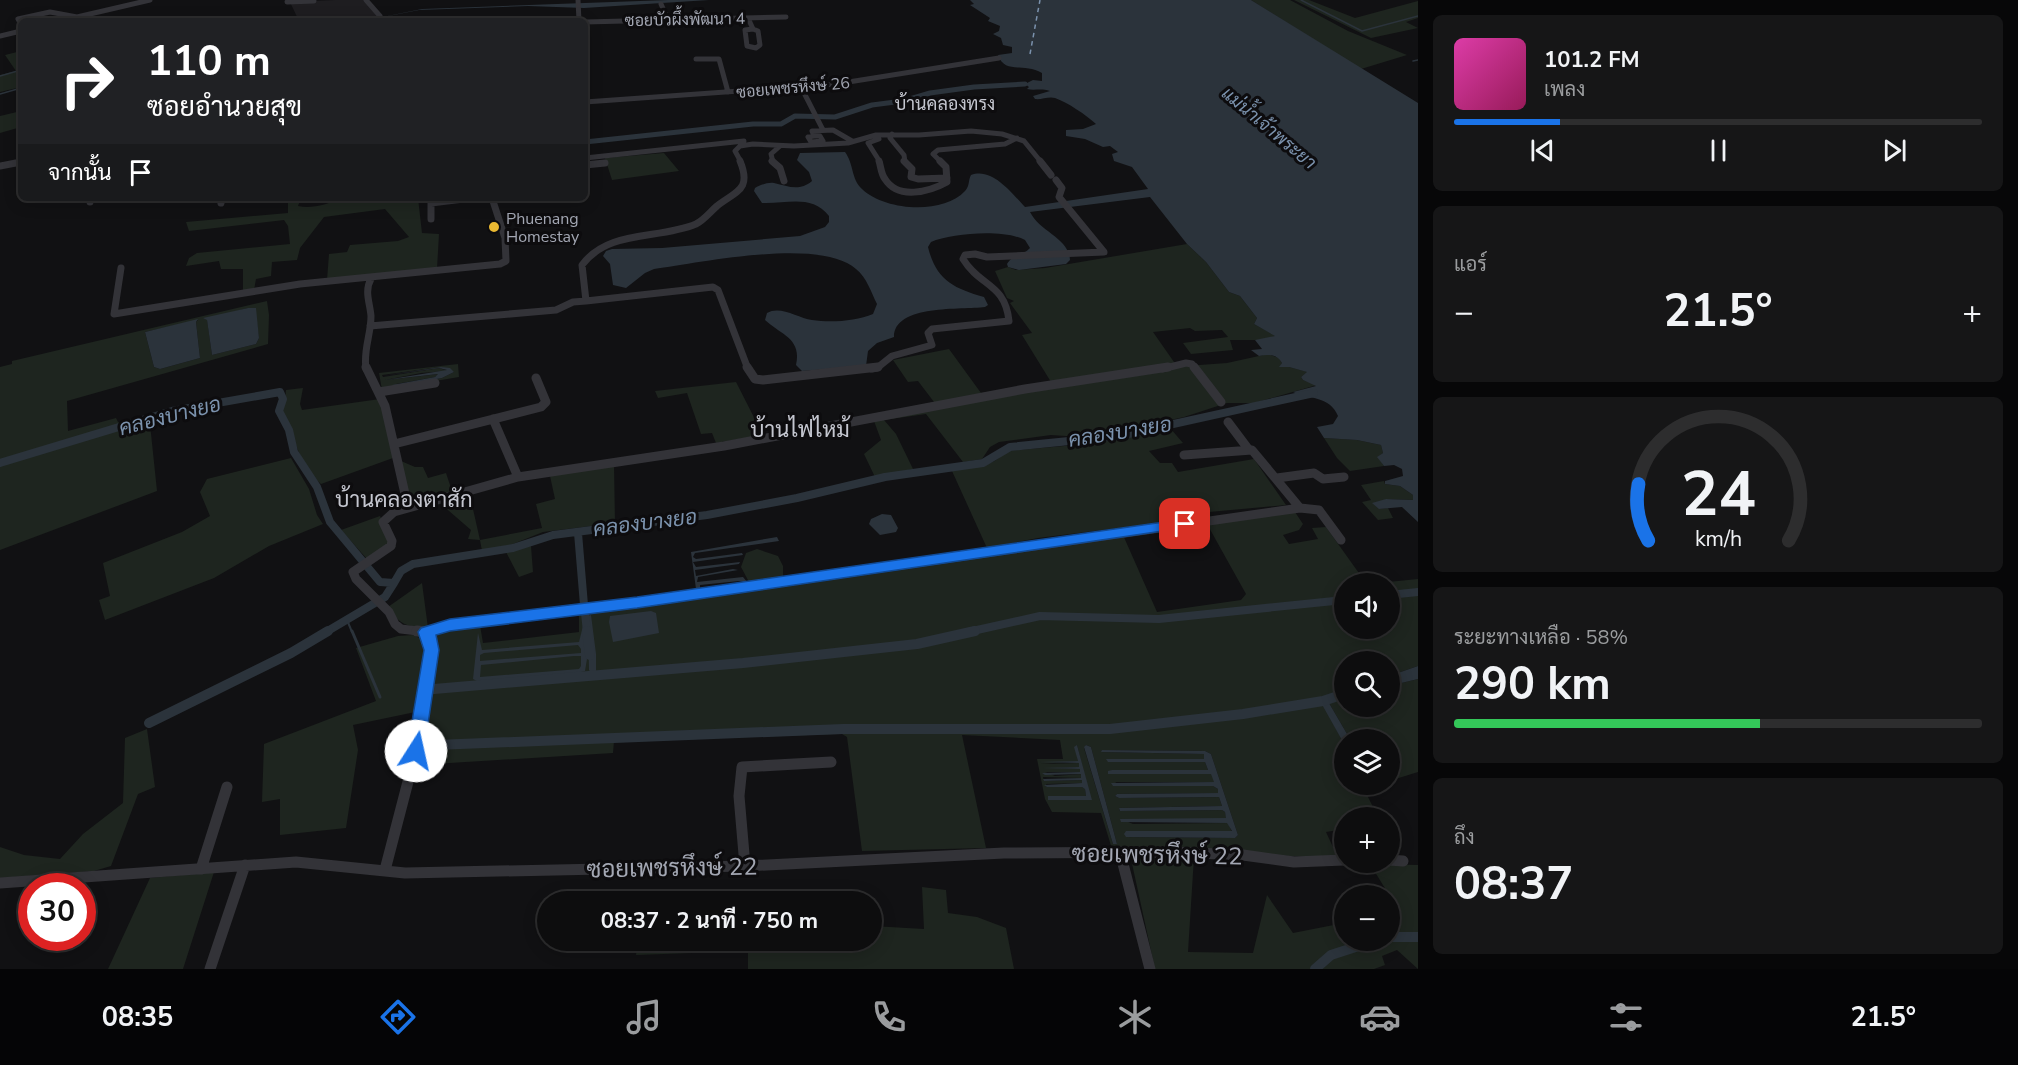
<!DOCTYPE html>
<html lang="th">
<meta charset="utf-8">
<style>
body{margin:0;font-family:"Nunito Sans",Sarabun,sans-serif;background:#161617;color:#f1f3f6;height:100vh;display:flex;flex-direction:column;font-size:22px;white-space:nowrap}
*{box-sizing:border-box;margin:0}
p{font-size:20px;color:#9a9c9e}
.icon{flex:none;width:33px;height:33px;fill:none;stroke:currentColor;stroke-width:2;stroke-linecap:round;stroke-linejoin:round}
.map{position:relative;flex:1;overflow:hidden}
.sheet{display:flex;flex-direction:column;gap:15px;padding:15px;background:#070708;width:600px}
.sheet>*{flex:none}
.hud{position:absolute;left:18px;top:18px;width:570px;height:183px;border-radius:9px;box-shadow:0 3px 15px #0003,0 0 0 2px #2d2d2e;background:#202124;color:#fff;overflow:hidden}
.buttons{position:absolute;left:1334px;top:573px;display:grid;gap:12px}
.buttons a{display:grid;place-items:center;width:66px;height:66px;border-radius:50%;background:#0d0d0e;box-shadow:0 3px 15px #0003,0 0 0 2px #2d2d2e;font-size:30px}
.speed{position:absolute;left:18px;top:873px;display:flex;gap:12px;font-size:30px;font-weight:700;text-align:center}
.speed>*{display:grid;place-content:center;width:78px;height:78px;border-radius:50%;background:#0d0d0e;box-shadow:0 3px 15px #0003,0 0 0 2px #2d2d2e;line-height:1}
.speed .limit{border:9px solid #d22;background:#fff;color:#111}
.pin{position:absolute;display:grid;place-items:center;width:51px;height:51px;color:#fff;margin:-26px;border-radius:12px;box-shadow:0 3px 9px #0006}
.me{position:absolute;width:66px;margin:-33px;rotate:10deg;stroke-linejoin:round;filter:drop-shadow(0 0 4px #0008)}
.turn{display:flex;align-items:center;gap:21px;height:126px;padding:0 30px;font-size:27px}
.turn .icon{width:78px;height:78px;stroke-width:2.5}
.turn b{display:block;font-size:42px;line-height:51px}
.then{display:flex;align-items:center;height:57px;padding:0 30px;background:#0003;gap:12px;font-size:22px}
.big{font-size:45px;font-weight:700;line-height:1.1}
.sheet .tile{flex:1;display:flex;flex-direction:column;justify-content:center;gap:9px;min-width:0;padding:0 21px;border-radius:9px;background:#161617}
.sheet .dial{align-items:center;gap:0}
.dial svg{height:156px;overflow:visible;fill:none;stroke:#2d2d2e;stroke-width:7;stroke-linecap:round;text-anchor:middle}
.dial text{fill:#f1f3f6;stroke:none}
.song{display:flex;align-items:center;gap:18px}
.cover{width:72px;height:72px;border-radius:9px;background:linear-gradient(135deg,hsl(320 70% 55%),hsl(330 70% 35%))}
.played{height:6px;border-radius:3px;background:linear-gradient(90deg,#1a73e8 20%,#2d2d2e 20%)}
.keys{display:flex;justify-content:space-around;direction:ltr}
.heat{display:flex;justify-content:space-between;align-items:center;font-size:33px;direction:ltr}
.charge{height:9px;border-radius:4px;background:linear-gradient(90deg,#34c759 58%,#2d2d2e 0)}
.trip{position:absolute;left:537px;top:891px;width:345px;height:60px;border-radius:30px;background:#0d0d0e;box-shadow:0 3px 15px #0003,0 0 0 2px #2d2d2e;font-weight:700;line-height:60px;text-align:center}
.tab-bar{display:flex;height:96px;justify-content:space-around;align-items:center;background:#050506;color:#9a9c9e}
.tab-bar .icon{width:42px;height:42px}
.tab-bar .on{color:#1a73e8}
.tab-bar b{font-size:27px;color:#f1f3f6}
main{display:flex;flex:1;min-height:0}
.map>svg:first-child{display:block}
.built{fill:#1e1d20}
.green{fill:#1e251f;fill-rule:evenodd}
.water{fill:#2b333b;fill-rule:evenodd}
.lines{fill:none;stroke-linecap:round;stroke-linejoin:round}
.stream-far2{stroke:#2b333b;stroke-width:1.5}
.stream-far1{stroke:#2b333b;stroke-width:2}
.stream{stroke:#2b333b;stroke-width:3}
.canal-far2{stroke:#2b333b;stroke-width:5}
.canal-far1{stroke:#2b333b;stroke-width:8}
.canal{stroke:#2b333b;stroke-width:10}
.ferry{stroke:#7b92ad;stroke-width:1.5;stroke-dasharray:4.5 4;stroke-linecap:butt}
.minor-far3{stroke:#333338;stroke-width:5}
.minor-far2{stroke:#333338;stroke-width:7}
.minor-far1{stroke:#333338;stroke-width:9}
.minor{stroke:#333338;stroke-width:11}
.route{fill:#1a73e8;stroke:#114b97;stroke-width:1.5}
.poi-dot{fill:#eab932;stroke:#0d0c0e;stroke-width:2}
.labels{text-anchor:middle;stroke-width:6;stroke-linejoin:round;paint-order:stroke}
.far-street-label{font-size:16px;fill:#a3a7b3;stroke:#0d0c0e}
.far-poi-label{font-size:16px;fill:#a3a7b3;stroke:#0d0c0e;text-anchor:start}
.far-quarter-label{font-size:18px;fill:#c4c6cf;stroke:#0d0c0e}
.far-water-label{font-size:18px;font-style:italic;fill:#7b92ad;stroke:#0d0c0e}
.water-label{font-size:21px;font-style:italic;fill:#7b92ad;stroke:#0d0c0e}
.quarter-label{font-size:22px;fill:#c4c6cf;stroke:#0d0c0e}
.near-street-label{font-size:24px;fill:#a3a7b3;stroke:#0d0c0e}
</style>
<main>
<div class="map">
<svg width="1418" height="969" viewBox="0 0 1418 969">
<rect width="100%" height="100%" fill="#111113"/>
<path class="built" d="M335 0H365L381 17 363 21H299L290 2Z"/>
<path class="green" d="M1251 0H1290L1348 31 1407 55 1361 69Z
M1294 0H1309L1355 18 1418 1V18L1406 22 1418 28 1371 38Z
M21 51V87L0 92V75L16 71 5 55Z
M21 111V127L0 133V116Z
M664 153 679 171 612 180 605 158Z
M288 198H301L298 206C310 209 329 205 338 198H418L422 233 439 234 437 269 327 280 329 254 347 252 350 245 398 241 409 237 385 209 324 217 300 248 297 260 272 262 271 276 256 279 254 290 243 292V269H221L219 261 186 266 189 258 197 253 290 244 288 226 284 220 189 231 186 222 288 213Z
M1187 244 1206 262 1229 292 1240 296 1257 318 1254 324 1276 336 1260 340H1230L1233 350 1191 354 1183 343 1228 337 1222 330 1195 331 1190 328 1153 332 1174 362 1186 366 1227 363 1268 354 1279 358 1282 363 1280 367H1289L1308 372 1301 377 1303 380 1317 385 1254 403H1227L1184 417 1112 433 1081 437 1051 435 999 442 990 447 982 459 963 462 926 414 884 420 896 434 913 469 875 477 864 454 881 440 874 421 787 439 785 432 934 402 918 381 908 382 893 360 949 349 981 393 1051 382 1022 335 1032 333 1010 303 1014 301 1007 298 995 271 1008 267 1016 270 1045 268Z
M267 301 269 315 268 344 67 401 68 431 116 418 118 422 150 424 157 491 0 550V367L12 364V361ZM248 308H255L259 338 256 344 212 355 207 319ZM198 320 196 322 200 358 160 369 154 367 145 332Z
M458 364 459 377 382 390 379 373ZM441 367 454 372 442 378 395 387 396 384 435 377 439 374 385 380 421 373 448 371 439 368 383 377 382 375Z
M736 382 763 435 716 443 712 433 701 434 687 393 658 398 655 391Z
M303 388 300 404 302 410 380 399 394 458 415 467H423L428 478 446 473 452 491 468 487 480 540 542 528 536 504 555 499 550 476 614 465 615 523 543 532 513 544 482 551 480 540 468 539 471 530 441 504 411 509 393 458 321 484C298 465 295 435 281 410L285 401 286 390Z
M1170 428 1183 443 1149 451 1160 463H1172L1178 472 1254 459 1286 505 1209 512 1208 517 1038 538 987 548 952 471C973 467 993 468 1006 451L1087 444Z
M1324 438 1357 440 1381 445 1383 453 1378 457 1384 466 1350 471 1337 458Z
M291 458 309 489 317 515 323 524 269 546 214 578 105 620 99 600 110 596 103 563 182 532 210 516 200 492 207 479Z
M1384 481 1385 484 1400 486 1413 495V500L1386 499 1379 509 1388 508 1393 518 1378 520 1362 502 1371 500 1361 485Z
M1295 512 1303 524 1299 530 1283 535 1289 544 1318 539 1312 528 1326 527 1366 583 1344 584V628H1389V584L1378 583 1418 579V666L1389 676V662H1344V691L1320 699 1344 744V784L1378 785 1364 789 1378 817 1344 818V829L1326 832 1338 858 1112 849 1101 813 1052 812 1045 799 1037 759H1063L1060 740 962 735 986 848 862 851 847 737 842 734 614 741 613 753 417 765 432 687 434 635 439 632 480 625 483 643 579 632V613L1123 535 1157 612 1241 600 1246 594 1207 524ZM1077 745 1091 800H1048V796H1086L1085 788 1082 787H1047L1046 784 1083 783 1082 780 1044 781 1043 777 1082 778 1081 774 1055 776 1045 772H1080V769L1058 768 1079 767V763L1041 764 1078 761ZM1086 745 1091 747 1117 844H1113L1084 748ZM1103 750 1205 751 1211 754 1238 835 1235 838 1126 837 1127 831 1232 832 1228 823 1133 824 1121 819H1227L1225 812 1222 810 1120 811 1119 808 1222 806 1219 797 1119 798 1115 796 1117 794 1219 793 1218 789 1213 786H1114L1116 782H1215L1212 774 1208 773 1108 774 1112 770H1208L1205 762H1108L1109 759H1204V754L1102 752Z
M380 516 396 547 367 559 341 530Z
M531 546 533 572 519 577 506 552Z
M757 549 778 556 783 566V577C775 583 758 585 749 582L741 567 746 553Z
M422 583 428 628C406 626 401 626 388 607Z
M413 635 422 639 426 646 420 711 353 725 358 750 346 828 280 835V799L262 802 264 744 376 701 356 648 398 636Z
M1418 679V772L1389 781V740L1350 739 1329 703 1344 698V706H1389V686Z
M147 729 155 787 138 794 111 866 94 871 0 878V847L24 855 60 859 83 834 123 803 125 738Z
M1194 857 1188 952 1253 953 1267 895 1293 933 1344 923V940H1389V916L1399 911 1370 864 1418 865V969L1397 950 1382 956 1385 965 1374 969H1155L1131 859Z
M214 872 183 969H108L150 878Z
M922 887 946 890 948 913 977 917 1006 928 1014 969H748V951L636 955 638 941 872 940V926L924 929Z"/>
<path class="water" d="M668 0H709L584 8 528 6 419 10 363 21 422 9Z
M970 0H1251L1418 103V522L1402 507 1379 509 1372 503 1386 499 1413 500V495L1400 486 1385 484V481L1403 476 1402 469 1394 465 1384 466 1377 457 1383 453 1381 445 1357 440 1324 438 1317 427 1333 424 1338 416C1330 396 1309 399 1293 392L1316 386 1303 380 1301 377 1307 372 1289 367H1279L1282 363C1277 354 1268 354 1259 356L1251 350 1262 349 1255 340 1275 336 1254 324 1257 318 1240 296 1229 292 1206 262 1187 244 1150 197 1030 212C1040 232 1069 238 1070 260L1066 264 1019 270 1008 267 1007 264C1012 255 1023 256 1030 248L1025 240C1004 229 952 233 931 242L928 247C936 280 953 288 984 297L988 305 985 307C962 310 894 304 894 337L877 343 868 351 866 366 802 371 796 365C802 338 781 335 765 320L767 313C780 305 798 318 812 320 831 323 856 321 873 314L877 304C871 292 867 278 856 269 820 237 700 263 654 269L645 273 626 288 613 285 610 264 603 256 606 251 612 249 662 248 800 236 825 227 829 222V216C812 194 787 204 762 203L754 191 755 188C760 185 768 182 774 183 788 186 799 192 812 181L809 172 797 160 800 153 845 152C854 164 851 179 862 189 885 211 943 215 965 191 970 186 968 180 971 175 993 167 1012 194 1025 207L1148 189 1132 167 1114 161 1112 154 1118 152 1110 146 1103 147 1085 139 1066 136V130L1083 129 1096 124C1086 115 1067 102 1055 98 1049 96 1041 100 1035 99L1033 96 1050 91C1041 88 1034 91 1027 89L1029 87 1025 84 1033 80 1042 81V73C1024 62 1005 75 998 55L1012 53V47L1003 45 1001 38 993 34 999 31 1000 26 988 21 990 18 970 5 974 4Z
M248 308H256L259 338 256 344 212 355 207 320 203 318Z
M198 319 196 322 200 358 160 369 154 367 145 332Z
M441 367 450 368 454 372 442 378 394 387 392 385 435 377 438 374 385 380 447 370 439 368 382 376Z
M882 514 891 515 898 528 896 532 880 535 869 524 871 519Z
M777 537 779 541 695 553 693 557 696 559 742 553 743 555 693 562 696 567 740 562 739 564 695 570 696 576 733 569 738 570 698 577 697 582 743 577 748 583 739 581 700 585V588L696 589 691 552Z
M651 611 656 613 659 633 613 642 609 622 610 616Z
M591 615 596 654V673L592 674 589 670 588 616Z
M583 626 587 659 585 671 573 674 477 681 473 679 478 633 482 650 579 642ZM578 645 581 649V653L480 661V655L484 653ZM574 656H581V666L579 669 480 677 481 665Z
M1418 666V679L1389 686V676Z
M1344 691V698L1329 703 1350 739 1344 740V744L1319 699Z
M1077 745 1092 800H1048V796H1086L1085 789 1082 787H1047L1044 785 1082 783V780L1044 781 1043 779 1081 778V774L1045 775 1042 773 1080 772V769L1042 768 1079 767V763L1039 762 1078 761 1074 747Z
M1086 745 1091 747 1117 844H1113L1084 747Z
M1102 750 1205 751 1211 754 1238 835 1235 838 1126 837 1124 834 1126 831H1232L1227 823 1121 822 1120 819 1226 818 1225 812 1222 810 1120 811 1119 808 1222 806 1219 797 1119 798 1115 796 1117 794 1218 793V789L1213 786H1113L1111 783 1214 782 1211 774H1108V771L1112 770H1208L1205 762H1108L1106 759H1204V754L1101 752Z"/>
<g class="lines">
<path class="stream-far2" d="M1301 0 1362 31 1418 16
M1413 61 1418 60
M0 76 21 70
M0 94 21 88"/>
<path class="stream-far1" d="M347 620 352 632"/>
<path class="stream" d="M352 631 380 697"/>
<path class="canal-far2" d="M585 142 753 124H781L795 116 835 117 872 105 903 101 930 93 974 87 1025 84"/>
<path class="canal-far1" d="M0 463 172 411 280 392 283 399 279 411 289 430 294 452 317 487 330 522 380 582 394 583 401 571 413 564 513 548 553 535 707 515 797 498 885 477 983 463 1010 447 1119 436 1314 393
M578 533 584 605
M1389 595 1418 592
M585 613 587 632
M326 632 385 597 394 583
M968 632 1040 616 1159 619 1344 600"/>
<path class="canal" d="M587 631 590 655
M434 689 743 663 917 644 975 631
M149 723 291 653 328 631
M435 745 843 729H1110L1243 714 1323 701 1344 694
M1389 937H1418
M1315 969 1331 955 1377 940"/>
<path class="ferry" d="M1030 54 1040 0"/>
<path class="minor-far3" d="M366 0 380 16
M578 0 579 21
M287 2 314 1
M661 4 668 20
M748 18 753 29
M585 22 786 17
M21 25 18 19 50 12 77 17 150 0
M753 29 758 31 760 45 756 48 747 46 745 30Z
M0 36 21 31
M696 59H719L728 92
M801 87 823 130
M585 102 836 84 999 58
M892 134 890 138 904 155 905 162
M814 136H820L823 141 811 142 808 137Z
M814 136 812 131 833 130 852 141
M879 139 868 143 880 162
M585 158 744 141
M741 162 735 151 740 146 753 144 794 146 848 143 876 135H919L971 131 1002 134 1024 141 1041 162
M773 162 771 154 780 146
M941 162 933 154 938 150 1005 144 1017 138"/>
<path class="minor-far2" d="M740 161C752 190 736 191 717 206 710 212 704 220 696 224 658 240 609 229 582 265L586 301 713 287 718 290 748 369
M772 161 780 168 784 181
M879 161C881 167 881 174 885 179 898 200 929 192 947 182L946 167 940 161
M904 161 912 169 911 177 918 179 947 178
M1040 161 1051 175
M585 165 605 163
M0 166 21 162
M90 198V202
M221 203 222 198
M431 219V203L472 198
M121 268 114 314 300 284 500 264 506 261 505 238 492 198
M370 326 556 310 573 302 586 301
M366 369C363 350 371 335 371 316 370 303 364 291 371 279
M872 369 877 368 892 356 932 345 928 333 932 329 1009 321C1005 283 980 287 963 259L965 255 975 254 987 257 1104 252 1059 197 1062 188 1056 180
M1162 369 1186 363 1192 364 1195 369"/>
<path class="minor-far1" d="M366 367 385 406 408 507
M747 367 755 379 763 380 878 367
M1194 367 1221 402
M379 392 435 383
M493 419 518 477
M1228 422 1249 450
M394 444 541 407 546 402 536 378
M1184 455 1252 450 1300 508
M1277 478 1314 473 1323 479 1344 477
M426 632 450 625 637 603 1300 508 1319 510 1341 540
M426 632 401 629 395 624 389 612 356 579 353 572 391 546 392 541 383 522 394 512 518 477 724 446 1025 389 1168 367"/>
<path class="minor" d="M426 632 430 631
M1120 852 1150 969
M1389 860 1403 861
M745 866 739 796 742 767 831 762
M201 869 227 787
M385 870 416 751 431 650 430 637 426 632 417 631
M0 883 296 862 405 873 745 866 1004 853 1172 852 1243 855 1294 862 1344 860
M210 969 245 865"/>
</g>
<path class="route" d="M1185 519 1190 520 1193 524 1190 527 637 608 450 631 436 635 439 650 424 751 422 756 416 758 410 756 407 751 424 650 418 632 421 628 450 619 637 597Z"/>
<circle class="poi-dot" cx="494" cy="227" r="6"/>
<g class="labels">
<g class="far-street-label">
<text transform="translate(685 19) rotate(-1)" y="6">ซอยบัวผึ้งพัฒนา 4</text>
<text transform="translate(793 87) rotate(-5)" y="6">ซอยเพชรหึงษ์ 26</text>
</g>
<g class="far-poi-label">
<text x="506" y="224">Phuenang<tspan x="506" dy="18">Homestay</tspan></text>
</g>
<g class="far-quarter-label">
<text x="945" y="110">บ้านคลองทรง</text>
</g>
<g class="far-water-label">
<text transform="translate(1269 128) rotate(40)" y="6">แม่น้ำเจ้าพระยา</text>
</g>
<g class="water-label">
<text transform="translate(170 416) rotate(-14)" y="7">คลองบางยอ</text>
<text transform="translate(1120 432) rotate(-9)" y="7">คลองบางยอ</text>
<text transform="translate(645 523) rotate(-7)" y="7">คลองบางยอ</text>
</g>
<g class="quarter-label">
<text x="800" y="437">บ้านไฟไหม้</text>
<text x="404" y="507">บ้านคลองตาสัก</text>
</g>
<g class="near-street-label">
<text transform="translate(1157 855) rotate(1)" y="8">ซอยเพชรหึงษ์ 22</text>
<text transform="translate(672 868) rotate(-1)" y="8">ซอยเพชรหึงษ์ 22</text>
</g>
</g>
</svg>
<div class="buttons">
<a><svg class="icon" aria-label="sound" viewBox="0 0 24 24"><path d="M4 9h4l5-4v14l-5-4H4zM17 9q2 3 0 6"/></svg></a>
<a><svg class="icon" aria-label="search" viewBox="0 0 24 24"><circle cx="10" cy="10" r="6"/><path d="M15 15l6 6"/></svg></a>
<a><svg class="icon" aria-label="layers" viewBox="0 0 24 24"><path d="M12 4l9 5-9 5-9-5zM3 14l9 5 9-5"/></svg></a>
<a>+</a>
<a>−</a>
</div>
<div class="speed"><div class="limit">30</div></div>
<div class="pin" style="left:1185px;top:524px;background:#d93025"><svg class="icon" aria-label="arrive" viewBox="0 0 24 24"><path d="M6 21V4h12l-3 4 3 4H6"/></svg></div>
<svg class="me" style="left:416px;top:751px" viewBox="-20 -20 40 40"><circle r="19" fill="#fff"/><path d="M0-13L10 11 0 6-10 11z" fill="#1a73e8"/></svg>
<div class="trip">08:37 · 2 นาที · 750 m</div>
<div class="hud">
<div class="turn"><svg class="icon" aria-label="right" viewBox="0 0 24 24"><path d="M7 20v-9h11M14 6l5 5-5 5"/></svg><div><b>110 m</b>ซอยอำนวยสุข</div></div>
<div class="then">จากนั้น<svg class="icon" aria-label="arrive" viewBox="0 0 24 24"><path d="M6 21V4h12l-3 4 3 4H6"/></svg></div>
</div>
</div>
<section class="sheet">
<div class="tile">
<div class="song"><i class="cover"></i><div><b>101.2 FM</b><p>เพลง</p></div></div>
<div class="played"></div>
<div class="keys"><svg class="icon" aria-label="previous" viewBox="0 0 24 24"><path d="M18 5L8 12l10 7zM5 5v14"/></svg><svg class="icon" aria-label="pause" viewBox="0 0 24 24"><path d="M8 5v14M16 5v14"/></svg><svg class="icon" aria-label="next" viewBox="0 0 24 24"><path d="M6 5l10 7-10 7zM19 5v14"/></svg></div>
</div>
<div class="tile"><p>แอร์</p>
<div class="heat"><a>−</a><b class="big">21.5°</b><a>+</a></div>
</div>
<div class="tile dial"><svg viewBox="0 0 100 80">
<path d="M14 69A42 42 0 1 1 86 69"/>
<path d="M14 69A42 42 0 0 1 9 40" stroke="#1a73e8"/>
<text x="50" y="56" font-size="32" font-weight="700">24</text>
<text x="50" y="72" font-size="11">km/h</text>
</svg></div>
<div class="tile"><p>ระยะทางเหลือ · 58%</p><b class="big">290 km</b><div class="charge"></div></div>
<div class="tile"><p>ถึง</p><b class="big">08:37</b></div>
</section>
</main>
<nav class="tab-bar">
<b>08:35</b>
<svg class="icon on" aria-label="directions" viewBox="0 0 24 24"><path d="M12 3l9 9-9 9-9-9zM9 14v-3h6M13 9l2 2-2 2"/></svg>
<svg class="icon" aria-label="music" viewBox="0 0 24 24"><path d="M9 18V5l10-2v13"/><circle cx="6" cy="18" r="3"/><circle cx="16" cy="16" r="3"/></svg>
<svg class="icon" aria-label="phone" viewBox="0 0 24 24"><path d="M5 4h4l2 5-3 2q2 4 5 5l2-3 5 2v4C11 20 4 13 5 4z"/></svg>
<svg class="icon" aria-label="climate" viewBox="0 0 24 24"><path d="M12 3v18M4 7l16 10M4 17L20 7"/></svg>
<svg class="icon" aria-label="car" viewBox="0 0 24 24"><path d="M5 17H2v-5l4-1 3-4h7l3 4 3 1v5h-3M9 17h6M6 11h13"/><circle cx="7" cy="17" r="2"/><circle cx="17" cy="17" r="2"/></svg>
<svg class="icon" aria-label="filters" viewBox="0 0 24 24"><path d="M4 7h16M4 17h16"/><circle cx="9" cy="7" r="2"/><circle cx="15" cy="17" r="2"/></svg>
<b>21.5°</b>
</nav>
